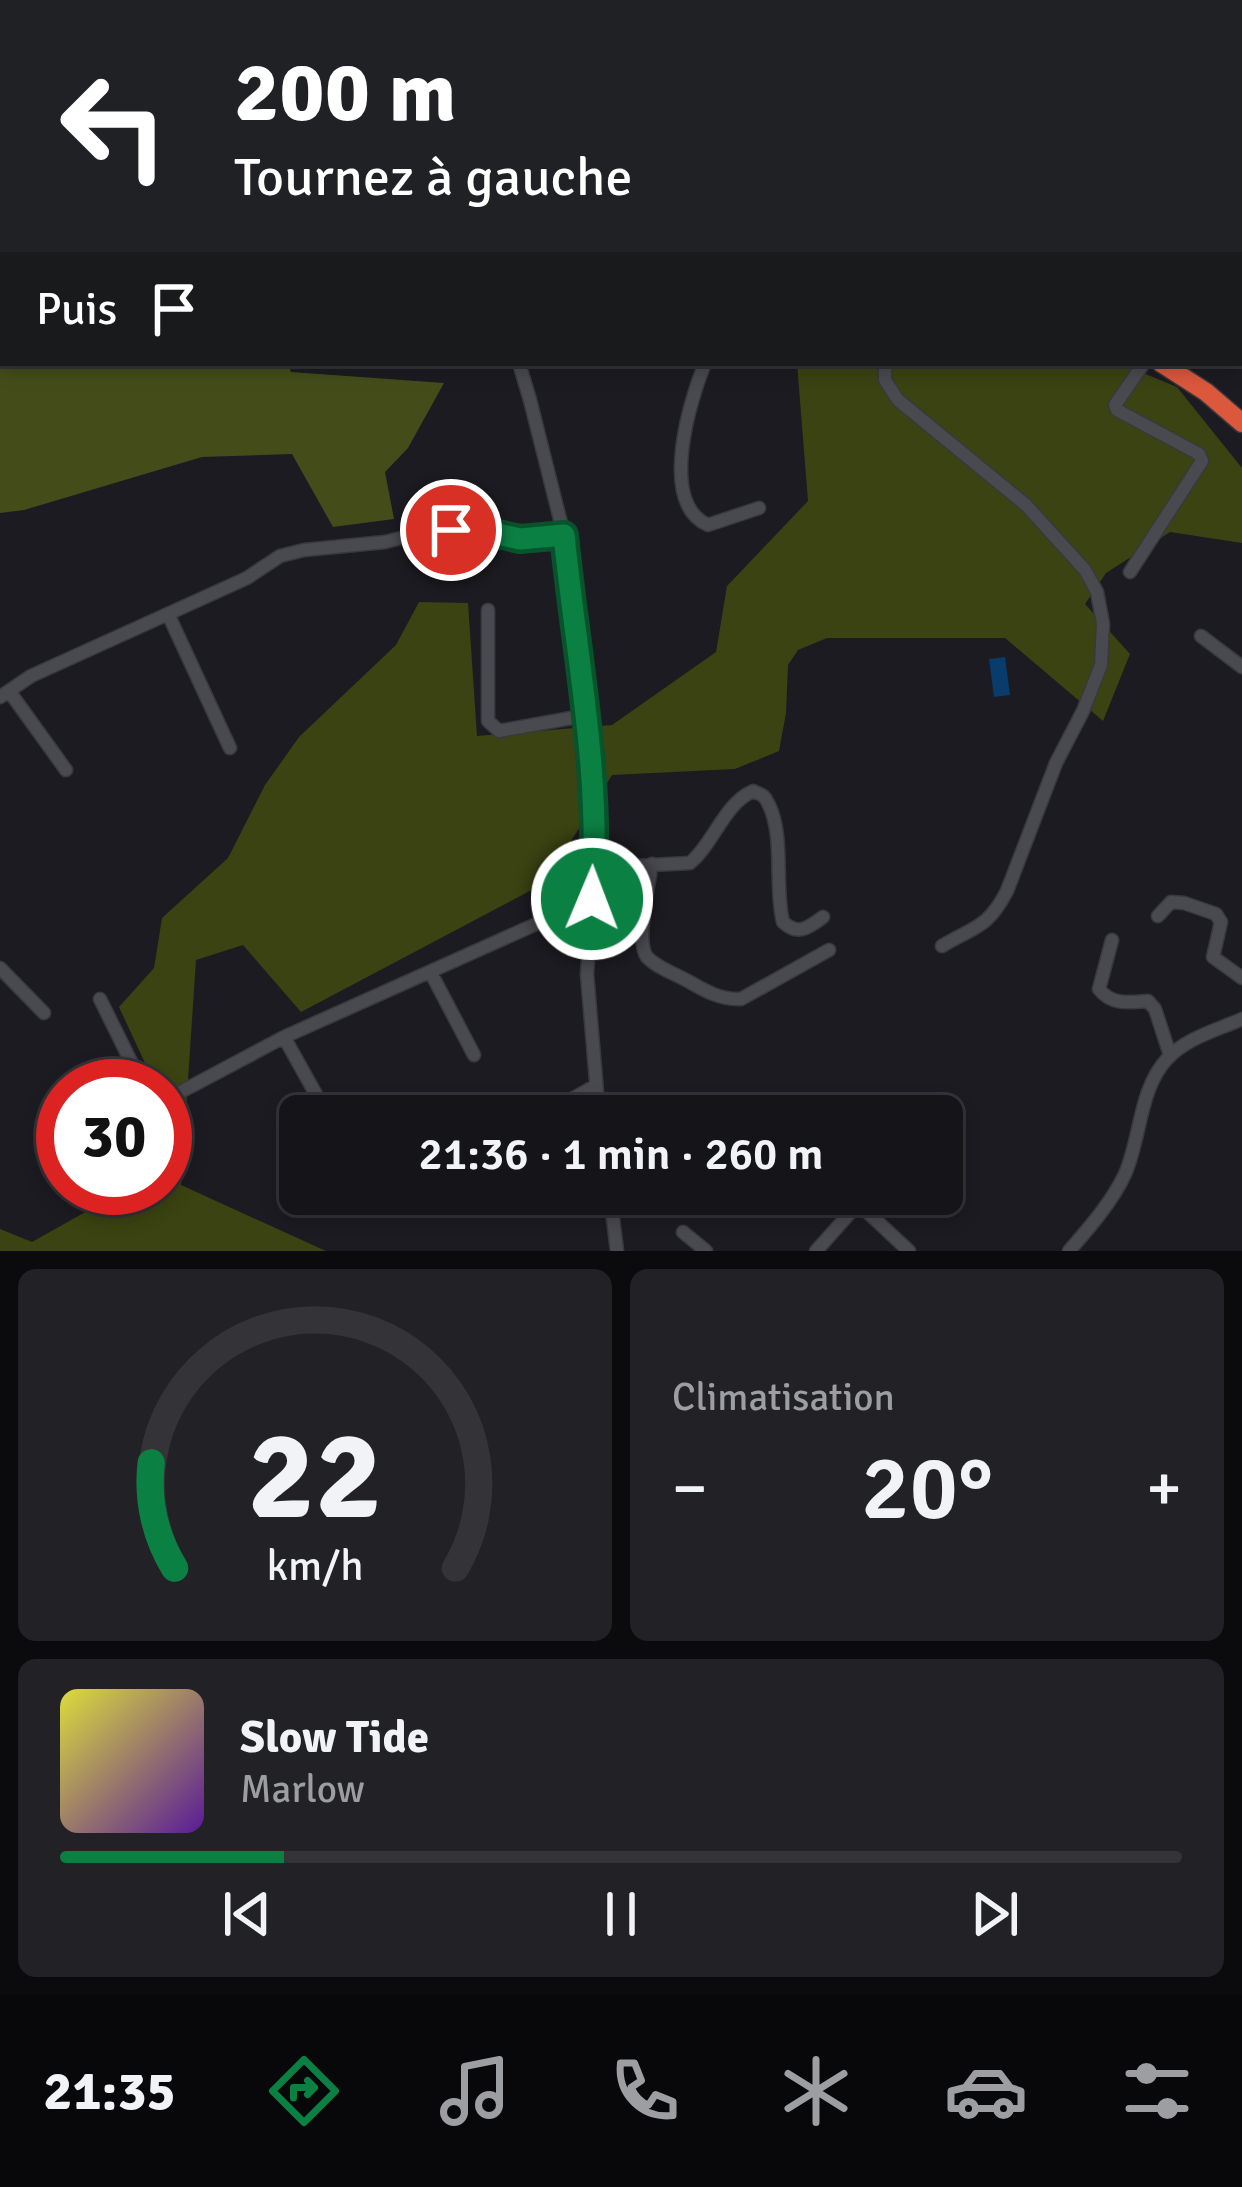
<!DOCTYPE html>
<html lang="fr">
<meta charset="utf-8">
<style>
body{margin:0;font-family:Signika,sans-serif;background:#212126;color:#f1f3f6;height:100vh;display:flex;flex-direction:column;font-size:45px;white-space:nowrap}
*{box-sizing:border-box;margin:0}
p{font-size:39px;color:#9d9ea2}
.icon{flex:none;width:66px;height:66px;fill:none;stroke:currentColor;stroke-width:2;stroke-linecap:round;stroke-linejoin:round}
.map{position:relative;height:1251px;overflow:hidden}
.drawer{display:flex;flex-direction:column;gap:18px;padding:18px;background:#0b0b0e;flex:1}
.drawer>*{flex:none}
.guide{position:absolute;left:0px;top:0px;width:1242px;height:366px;box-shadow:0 6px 18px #0003,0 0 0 3px #333338;background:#202124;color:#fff;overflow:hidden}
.speed{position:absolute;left:36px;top:1059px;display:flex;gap:24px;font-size:60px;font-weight:700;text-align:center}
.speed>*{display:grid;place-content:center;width:156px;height:156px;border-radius:50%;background:#141419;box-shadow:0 6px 18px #0003,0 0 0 3px #333338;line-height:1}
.speed .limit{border:18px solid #d22;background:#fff;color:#111}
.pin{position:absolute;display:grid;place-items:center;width:102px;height:102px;color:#fff;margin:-51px;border:6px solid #fff;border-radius:50%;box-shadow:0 3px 12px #0007}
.me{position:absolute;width:132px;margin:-66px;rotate:1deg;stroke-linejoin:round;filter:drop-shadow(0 0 9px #0008)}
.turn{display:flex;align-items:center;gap:42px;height:252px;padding:0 36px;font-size:54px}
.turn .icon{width:156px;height:156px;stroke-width:2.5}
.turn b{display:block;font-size:84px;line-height:102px}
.then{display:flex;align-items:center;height:114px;padding:0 36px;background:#0003;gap:24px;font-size:45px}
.big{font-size:90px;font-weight:600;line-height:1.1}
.drawer .card{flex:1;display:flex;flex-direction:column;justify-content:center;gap:18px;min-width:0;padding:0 42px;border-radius:18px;background:#212126}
.drawer .dial{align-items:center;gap:0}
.dial svg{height:312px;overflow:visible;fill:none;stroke:#333338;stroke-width:7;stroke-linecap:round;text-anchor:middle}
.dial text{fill:#f1f3f6;stroke:none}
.song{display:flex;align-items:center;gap:36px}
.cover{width:144px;height:144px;border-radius:18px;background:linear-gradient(135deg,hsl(60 70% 55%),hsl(270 70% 35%))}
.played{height:12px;border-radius:6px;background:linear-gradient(90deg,#0b8043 20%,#333338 20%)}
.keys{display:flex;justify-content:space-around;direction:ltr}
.heat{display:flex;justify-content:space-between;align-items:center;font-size:66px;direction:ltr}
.drawer .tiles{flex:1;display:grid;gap:18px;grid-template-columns:1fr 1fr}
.card:last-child{grid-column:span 2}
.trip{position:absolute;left:279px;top:1095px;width:684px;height:120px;border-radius:18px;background:#141419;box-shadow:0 6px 18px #0003,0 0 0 3px #333338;font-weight:600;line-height:120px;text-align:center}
.tabs{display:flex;height:192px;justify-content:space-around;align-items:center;background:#08080a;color:#9d9ea2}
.tabs .icon{width:84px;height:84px}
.tabs .current{color:#0b8043}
.tabs b{font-size:54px;color:#f1f3f6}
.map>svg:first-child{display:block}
.green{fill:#3b4312}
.forest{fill:#444d1a}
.water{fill:#073c6c}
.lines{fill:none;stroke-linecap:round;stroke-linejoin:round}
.minor-casing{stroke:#39393d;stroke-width:15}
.highway-casing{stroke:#39393d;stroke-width:21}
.minor{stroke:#494950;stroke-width:12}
.highway{stroke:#db583d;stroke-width:18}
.route-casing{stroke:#07532c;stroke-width:30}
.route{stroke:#0b8043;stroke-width:21}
</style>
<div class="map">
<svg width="1242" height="1251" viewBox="0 0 1242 1251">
<rect width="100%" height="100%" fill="#1b1b21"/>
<path class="green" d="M0 0H223L225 3H3V115L0 116Z
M797 363H1119L1177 387 1242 468V543L1170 532 1106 573 1085 604 1130 654 1103 721 1005 638H827L798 650 788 665 786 713 779 751 735 769 612 775 545 883 301 1012 243 945 196 960 181 1185 326 1251H0V1229L32 1242 128 1188H165V1086H151V1076L119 1007 154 968 162 918 228 858 265 785 299 737 396 645 419 602 468 603 477 736 612 725 716 652 727 586 808 501Z"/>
<path class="forest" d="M3 115V363H288L291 372 444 383 408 448 385 472 394 519 333 527 292 454 202 457 24 510 0 513V116Z"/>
<path class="water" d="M1005 657 1010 695 994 697 989 659Z"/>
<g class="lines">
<defs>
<path id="minor" d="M496 0 497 3
M248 3 249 0
M576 3 579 0
M519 363 530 400 564 535 588 715 595 868 587 974 599 1116
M705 363C690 400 658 503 708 525L759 508
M885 363V380L898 400 1026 505 1085 570 1097 592 1103 624 1101 665 1083 711 1056 763 1007 891C987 929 975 926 942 946
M1130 572 1202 461 1199 454 1117 410 1115 405 1144 363
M488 610V721L499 731 588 715
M168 614 230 748
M1201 636 1242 667
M9 691 66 770
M0 697 31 676 247 578 280 556 304 550 385 542 421 533 451 530 489 532 520 539 564 535
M652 864C649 884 635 942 647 957 657 968 676 974 688 981 705 991 721 1000 741 999L829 950
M595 868 690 863C714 843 724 804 753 791 761 795 764 794 768 803 785 835 774 887 783 922 798 936 808 928 823 917
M1158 916 1171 902 1184 903 1216 914 1221 922 1213 957 1242 978
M1112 940 1099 989C1112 1006 1130 1002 1148 1001L1155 1009 1170 1055
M0 968 44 1013
M431 973 474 1055
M100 999 143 1086
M284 1037 328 1116
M165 1096H173L284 1037 592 899
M542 1116 595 1086
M374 1194 379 1197 393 1194
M610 1194 617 1251
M848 1194 909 1251
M683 1232 706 1251
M816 1251 858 1204
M1069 1251C1089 1228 1112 1202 1125 1174 1141 1138 1139 1089 1167 1059 1186 1038 1217 1030 1242 1019"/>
<path id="highway" d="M463 0 465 3
M1161 363 1206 392 1242 423"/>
</defs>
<use href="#minor" class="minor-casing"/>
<use href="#highway" class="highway-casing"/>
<use href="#minor" class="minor"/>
<use href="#highway" class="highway"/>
</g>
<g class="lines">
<defs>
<path id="route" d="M451 530 489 532 520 539 564 535C576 656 602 777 592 899"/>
</defs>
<use href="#route" class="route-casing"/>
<use href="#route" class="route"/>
</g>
</svg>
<div class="speed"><div class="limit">30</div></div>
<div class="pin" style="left:451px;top:530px;background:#d93025"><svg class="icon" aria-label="arrive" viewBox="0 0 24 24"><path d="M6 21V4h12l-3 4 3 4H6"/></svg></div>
<svg class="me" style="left:592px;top:899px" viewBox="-20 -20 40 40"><circle r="17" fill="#0b8043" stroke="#fff" stroke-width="3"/><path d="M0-11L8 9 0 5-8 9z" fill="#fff"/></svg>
<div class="trip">21:36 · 1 min · 260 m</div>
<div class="guide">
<div class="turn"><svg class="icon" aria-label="left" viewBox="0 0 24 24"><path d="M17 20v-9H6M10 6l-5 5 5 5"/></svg><div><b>200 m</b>Tournez à gauche</div></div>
<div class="then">Puis<svg class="icon" aria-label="arrive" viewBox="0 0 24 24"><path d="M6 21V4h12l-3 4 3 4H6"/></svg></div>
</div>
</div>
<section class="drawer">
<div class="tiles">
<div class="card dial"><svg viewBox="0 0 100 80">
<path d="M14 69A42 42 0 1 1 86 69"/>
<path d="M14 69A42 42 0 0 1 8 42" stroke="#0b8043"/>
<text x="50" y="56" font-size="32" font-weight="700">22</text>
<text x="50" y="72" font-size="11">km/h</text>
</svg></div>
<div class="card"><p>Climatisation</p>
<div class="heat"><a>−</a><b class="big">20°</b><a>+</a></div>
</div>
<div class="card">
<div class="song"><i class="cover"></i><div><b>Slow Tide</b><p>Marlow</p></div></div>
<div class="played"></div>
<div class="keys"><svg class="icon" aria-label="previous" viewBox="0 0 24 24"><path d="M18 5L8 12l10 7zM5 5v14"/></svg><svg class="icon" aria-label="pause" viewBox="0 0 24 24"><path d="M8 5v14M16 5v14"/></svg><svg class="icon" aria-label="next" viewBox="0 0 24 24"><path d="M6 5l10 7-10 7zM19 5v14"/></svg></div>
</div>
</div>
</section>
<nav class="tabs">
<b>21:35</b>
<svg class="icon current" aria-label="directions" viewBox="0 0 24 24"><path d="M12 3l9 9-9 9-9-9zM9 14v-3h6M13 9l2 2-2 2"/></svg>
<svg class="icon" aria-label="music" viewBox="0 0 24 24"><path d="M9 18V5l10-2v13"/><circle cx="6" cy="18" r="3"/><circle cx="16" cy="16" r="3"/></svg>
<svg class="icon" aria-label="phone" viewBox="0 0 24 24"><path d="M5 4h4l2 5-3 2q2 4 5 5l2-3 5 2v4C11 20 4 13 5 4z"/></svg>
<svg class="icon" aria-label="climate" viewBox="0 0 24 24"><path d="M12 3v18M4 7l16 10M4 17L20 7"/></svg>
<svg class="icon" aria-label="car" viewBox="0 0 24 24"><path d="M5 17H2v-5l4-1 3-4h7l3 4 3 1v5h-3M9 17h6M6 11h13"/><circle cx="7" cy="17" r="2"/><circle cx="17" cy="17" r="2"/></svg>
<svg class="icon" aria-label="filters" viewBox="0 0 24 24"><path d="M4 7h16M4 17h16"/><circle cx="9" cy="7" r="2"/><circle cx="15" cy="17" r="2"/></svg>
</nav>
